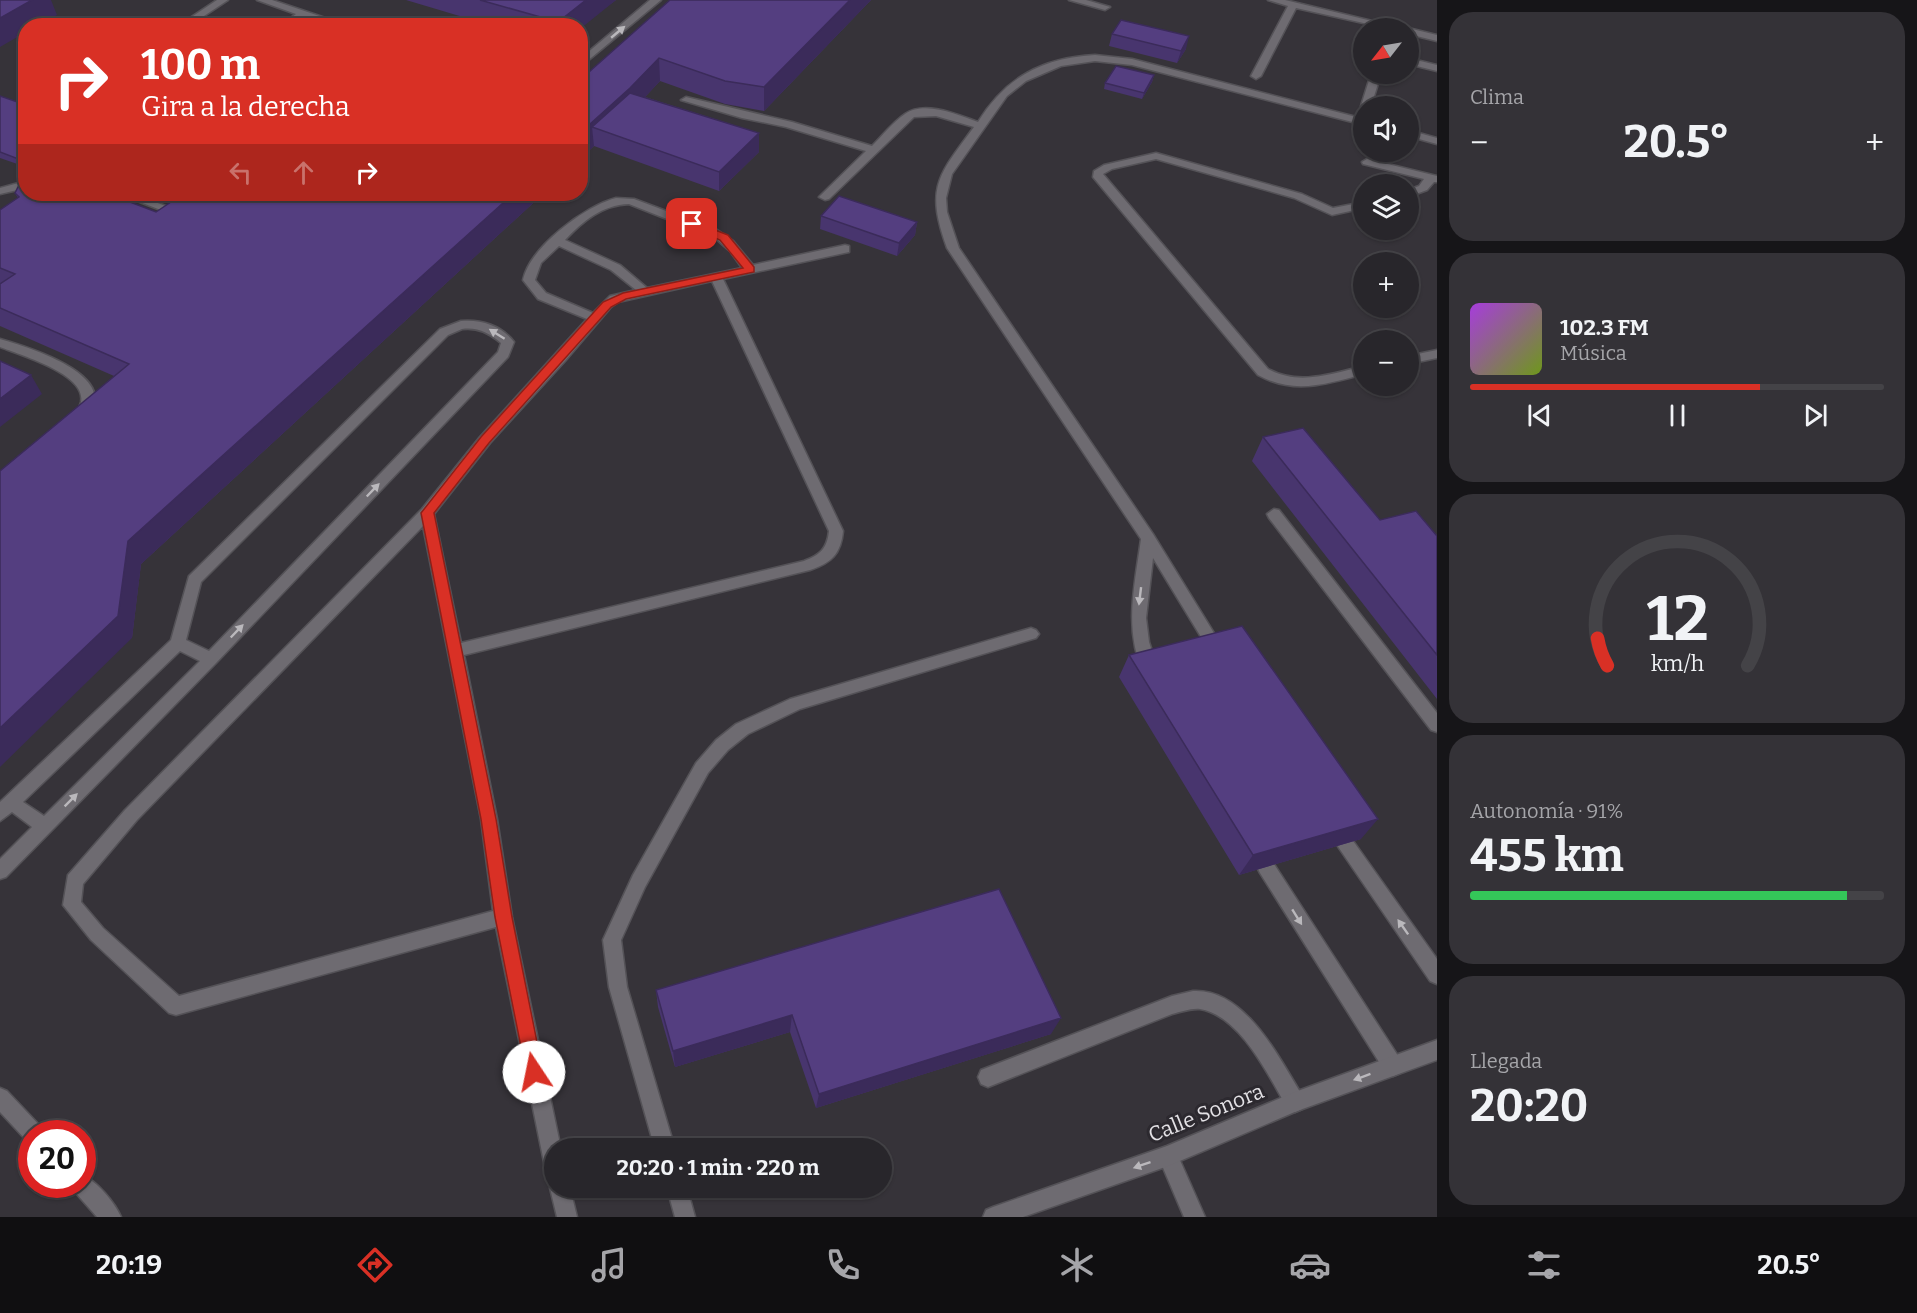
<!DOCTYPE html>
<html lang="es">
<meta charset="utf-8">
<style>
body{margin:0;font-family:Bitter,serif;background:#343237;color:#f1f3f6;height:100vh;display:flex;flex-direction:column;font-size:22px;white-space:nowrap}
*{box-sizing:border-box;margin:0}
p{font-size:20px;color:#a5a5a9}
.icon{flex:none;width:33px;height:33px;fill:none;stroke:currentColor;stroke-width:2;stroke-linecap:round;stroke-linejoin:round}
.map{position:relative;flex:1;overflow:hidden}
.panel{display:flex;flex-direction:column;gap:12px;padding:12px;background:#161518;width:480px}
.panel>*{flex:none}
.guide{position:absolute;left:18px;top:18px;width:570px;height:183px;border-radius:24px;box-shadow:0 2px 4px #0004,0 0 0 2px #444347;background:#d93025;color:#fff;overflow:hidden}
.needle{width:39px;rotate:239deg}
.fabs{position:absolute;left:1353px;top:18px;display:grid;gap:12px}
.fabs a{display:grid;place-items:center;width:66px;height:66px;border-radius:50%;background:#28262b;box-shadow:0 2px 4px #0004,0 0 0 2px #444347;font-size:30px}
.speed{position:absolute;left:18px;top:1120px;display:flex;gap:12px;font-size:30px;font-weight:700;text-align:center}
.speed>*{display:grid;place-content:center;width:78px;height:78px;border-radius:50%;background:#28262b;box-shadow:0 2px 4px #0004,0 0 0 2px #444347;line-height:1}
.speed .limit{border:9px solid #d22;background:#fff;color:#111}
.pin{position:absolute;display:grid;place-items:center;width:51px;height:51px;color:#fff;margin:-26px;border-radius:12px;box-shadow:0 3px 9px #0006}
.me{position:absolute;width:66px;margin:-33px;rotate:349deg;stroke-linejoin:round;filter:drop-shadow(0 0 4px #0008)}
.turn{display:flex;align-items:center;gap:21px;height:126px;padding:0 24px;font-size:27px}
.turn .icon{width:78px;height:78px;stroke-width:2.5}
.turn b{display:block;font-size:42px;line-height:51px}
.lanes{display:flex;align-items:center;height:57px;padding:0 24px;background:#0003;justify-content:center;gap:30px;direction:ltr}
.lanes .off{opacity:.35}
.big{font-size:45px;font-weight:700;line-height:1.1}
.panel .card{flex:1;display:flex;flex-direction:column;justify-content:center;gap:9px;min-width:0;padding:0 21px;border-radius:24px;background:#343237}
.panel .dial{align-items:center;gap:0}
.dial svg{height:156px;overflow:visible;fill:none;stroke:#444347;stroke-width:7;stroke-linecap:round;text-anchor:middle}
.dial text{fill:#f1f3f6;stroke:none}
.song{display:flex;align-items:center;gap:18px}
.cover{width:72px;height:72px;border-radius:9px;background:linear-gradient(135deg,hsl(280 70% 55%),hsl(80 70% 35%))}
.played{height:6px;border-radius:3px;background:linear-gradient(90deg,#d93025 70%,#444347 70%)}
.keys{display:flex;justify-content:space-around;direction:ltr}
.heat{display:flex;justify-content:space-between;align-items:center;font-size:33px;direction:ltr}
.charge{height:9px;border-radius:4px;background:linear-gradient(90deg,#34c759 91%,#444347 0)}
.trip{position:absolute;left:544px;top:1138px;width:348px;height:60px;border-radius:30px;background:#28262b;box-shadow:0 2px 4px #0004,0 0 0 2px #444347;font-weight:700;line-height:60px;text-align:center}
.tabs{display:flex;height:96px;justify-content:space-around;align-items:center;background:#100f11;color:#a5a5a9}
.tabs .icon{width:42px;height:42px}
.tabs .active{color:#d93025}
.tabs b{font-size:27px;color:#f1f3f6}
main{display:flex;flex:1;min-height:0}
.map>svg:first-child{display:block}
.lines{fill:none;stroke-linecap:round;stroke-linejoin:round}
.service-casing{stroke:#545257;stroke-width:3}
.minor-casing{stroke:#545257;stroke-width:3}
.tertiary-casing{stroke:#545257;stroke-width:3}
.service{fill:#6e6b71;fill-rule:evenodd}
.minor{fill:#6e6b71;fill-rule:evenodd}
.tertiary{fill:#6e6b71;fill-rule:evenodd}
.wall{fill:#48356e}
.shaded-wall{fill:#3b2b5a}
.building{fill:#543e80;stroke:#3b2b5a;stroke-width:1.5}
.oneway{fill:#bab8bc}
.route{fill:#d93025;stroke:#8d1f18;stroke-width:1.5}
.labels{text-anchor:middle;stroke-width:6;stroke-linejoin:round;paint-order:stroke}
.near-street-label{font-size:21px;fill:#e3e1e5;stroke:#2c292f}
</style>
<main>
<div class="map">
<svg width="1437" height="1217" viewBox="0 0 1437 1217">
<rect width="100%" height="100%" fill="#363339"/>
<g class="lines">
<defs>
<path id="service" d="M217 0H228L189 26H178Z
M257 0H272L349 26H334L304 16 291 26H280L296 14Z
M650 0H661L580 67V59Z
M1069 0H1086L1110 7 1105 10Z
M1268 0H1285L1401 28H1386L1296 8 1261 76 1256 79 1251 76 1288 6Z
M1407 28H1408L1437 35V41L1408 34V28Z
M1095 55 1132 59 1364 119V125L1132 65 1095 61 1061 66 1026 81 1007 96 952 174 946 198 947 212 959 248 1153 534 1225 651 1222 655 1217 657 1212 655 1153 558 1146 618 1149 642 1158 669 1156 674 1150 675 1144 674C1123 630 1135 584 1141 539L947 248C925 187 938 176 974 127L936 116 914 117 829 199 825 200 819 197 821 195 866 151 786 127 742 118 681 100 686 97 792 122 872 146C882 136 893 122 905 114 925 100 958 115 978 122 1006 77 1042 58 1095 55Z
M1408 58 1437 65V71L1408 64Z
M1371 74H1381L1371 106H1364V108L1361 106Z
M1408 130 1437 138V144L1408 136Z
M1156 153 1302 194 1333 208 1364 202V208L1332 215 1294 198 1156 159 1112 169 1103 174 1268 369C1299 386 1330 374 1364 366V374C1326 384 1294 395 1258 375L1093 177 1094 171 1104 165Z
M1367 159 1437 176V182H1434L1427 190 1408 197V190L1419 186 1424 179 1363 164 1362 162Z
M26 181V188L0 194V188Z
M119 194H134L184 213 178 216 174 215Z
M616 198 634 199 717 230 733 241 753 265 845 245 849 246V252L723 279 843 531C841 554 831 563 810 570L464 655 497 819 512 917 561 1149H555V1177L548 1174 545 1167 496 927 176 1015 169 1013 91 940 63 905 68 875 125 810 422 509 480 437 587 319 538 299 523 280C530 247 585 206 616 198ZM629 204 715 238 730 251 742 268 647 288 620 265 565 240C583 221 602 205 629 204ZM559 246 611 270 636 290 610 296 593 313 546 293 535 280 541 263ZM712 281 829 531C827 549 820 555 804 561L461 643 434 514 490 443 565 361 611 307 618 302ZM423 526 481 819 493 911 179 996 103 928 81 902 83 884 137 820Z
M461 321C481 319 502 326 514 342L508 357 216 663 6 877 0 879V859L32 827 12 812 0 821V802L171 640 189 576 440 329ZM462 329C478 327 489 333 501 343L498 352 209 651 186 640 201 582 448 335ZM180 651 200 661 44 816 23 802Z
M0 339C24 346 98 368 95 401 94 406 89 414 87 418H77L75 415C77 411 80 406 81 402 87 374 20 355 0 347Z
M1437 350V358L1408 364V356Z
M1274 509 1279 510 1437 713V732L1431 730 1269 518 1267 514Z
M1031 628 1036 630 1039 634 1036 638 800 709 748 734 728 750 708 773 645 887 621 940 627 987 675 1149H655L609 987 603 940 633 875 696 763 716 740 736 724 790 699Z
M1345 835 1351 838 1437 959V984L1430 981 1339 848 1336 843 1339 838Z
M1266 859 1272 861 1400 1059 1403 1066 1400 1073 1393 1076 1386 1073 1260 873 1257 867 1260 861Z
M1193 991C1245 988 1279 1058 1302 1095L1305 1102 1302 1109 1295 1112 1288 1109C1269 1077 1241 1016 1200 1009 1191 1008 1181 1012 1172 1014L988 1087 981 1084 978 1077 981 1070 1172 996Z
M1168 1146 1175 1149 1205 1217H1184L1158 1156 1161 1149Z
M555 1180V1188H570L577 1217H557L550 1188Z
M667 1188H687L695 1217H675Z"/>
<path id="minor" d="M0 1088 7 1091 41 1127 44 1134H32V1143L27 1141 0 1112Z
M82 1175C97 1181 115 1203 121 1217H97L75 1192 72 1185H82Z"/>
<path id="tertiary" d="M1437 1040V1060L1297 1111 1168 1166 1023 1217H983L986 1210 993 1207 1167 1146 1295 1092Z"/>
</defs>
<use href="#service" class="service-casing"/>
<use href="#minor" class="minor-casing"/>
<use href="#tertiary" class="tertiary-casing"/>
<use href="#service" class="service"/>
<use href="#minor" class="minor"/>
<use href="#tertiary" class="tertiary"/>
</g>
<path class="wall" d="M406 0H616L580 26H493Z
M670 0H871L764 111 725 104 660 81 645 97 759 133V152L719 191 594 146 580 159V80Z
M1112 34 1186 49 1177 63 1109 46Z
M1154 75 1152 82 1142 99 1104 89 1105 83Z
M0 96 26 105V167L0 158Z
M15 193 156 212 183 194H543L141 564 132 638 114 376 0 326V210L18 198Z
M821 216 917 222 915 235 897 256 820 229Z
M1263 437 1380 520 1437 536V699L1252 461Z
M1129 655 1361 839 1239 875 1119 677Z
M656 990 1051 1034 816 1108 790 1032 675 1067 658 1007Z"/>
<path class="shaded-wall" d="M32 0H51L57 15 38 26H26V32L0 47V18Z
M586 0H616L580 29V26H559L558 22Z
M850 0H871L764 111V87Z
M1189 36 1186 49 1177 63 1181 51Z
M659 58 660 81 632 111 592 127 594 146 580 159V133Z
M1154 75 1152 82 1142 99 1144 93Z
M759 133V152L719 191V172Z
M513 194H543L141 564 132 638 0 767V728L128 541Z
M917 222 915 235 897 256 899 243Z
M31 375 42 394 0 427V399Z
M1378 819 1361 839 1239 875 1253 855Z
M792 1015 790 1032 675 1067 673 1051Z
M1061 1018 1051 1034 816 1108 819 1094Z"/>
<path class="building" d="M0 0H32L0 18Z
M480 0H586L558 22Z
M670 0H850L764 87 725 81 659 58 630 88 580 133V80Z
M1121 20 1189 36 1181 51 1112 34Z
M276 22 289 26H270Z
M1116 66 1154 75 1144 93 1105 83Z
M630 93 759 133 719 172 592 127Z
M0 96 26 105V162L0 152Z
M26 185V194H109L156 212 183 194H513L128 541 118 616 0 728V471L129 364 0 308V284L15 274 0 268V210L19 197 15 193 18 187Z
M839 196 917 222 899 243 821 216Z
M0 361 31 375 0 399Z
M1303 428 1380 520 1416 511 1437 536V655L1263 437Z
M1242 626 1378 819 1253 855 1129 655Z
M999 889 1061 1018 819 1094 792 1015 673 1051 656 990Z"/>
<defs><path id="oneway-solid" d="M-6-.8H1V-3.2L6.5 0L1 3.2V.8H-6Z" transform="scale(1.5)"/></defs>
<g class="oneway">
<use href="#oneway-solid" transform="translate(618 32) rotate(-40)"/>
<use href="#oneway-solid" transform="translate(497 334) rotate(-148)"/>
<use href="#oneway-solid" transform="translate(373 490) rotate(-46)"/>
<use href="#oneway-solid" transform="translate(1140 596) rotate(97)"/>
<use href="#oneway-solid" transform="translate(237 631) rotate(-46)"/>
<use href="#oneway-solid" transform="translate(71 800) rotate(-45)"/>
<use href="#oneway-solid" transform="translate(1297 917) rotate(58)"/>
<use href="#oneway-solid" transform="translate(1403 927) rotate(-125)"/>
<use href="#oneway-solid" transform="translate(1362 1077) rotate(160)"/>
<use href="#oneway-solid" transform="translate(1142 1165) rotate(161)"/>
</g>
<path class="route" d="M692 221 728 235 754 267V272L626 299 611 307 489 443 434 513 496 819 512 917 543 1072 541 1078 534 1081 528 1078 526 1072 495 917 481 819 421 513 481 437 603 302 623 293 743 268 720 240 688 226V222Z"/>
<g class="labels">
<g class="near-street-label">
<text transform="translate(1206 1113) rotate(-22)" y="7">Calle Sonora</text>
</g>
</g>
</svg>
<div class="fabs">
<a><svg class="needle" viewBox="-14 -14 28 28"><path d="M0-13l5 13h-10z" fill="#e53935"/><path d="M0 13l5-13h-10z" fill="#a5a5a9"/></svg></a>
<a><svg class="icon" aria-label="sound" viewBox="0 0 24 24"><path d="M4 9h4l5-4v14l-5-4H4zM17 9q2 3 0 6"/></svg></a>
<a><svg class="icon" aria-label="layers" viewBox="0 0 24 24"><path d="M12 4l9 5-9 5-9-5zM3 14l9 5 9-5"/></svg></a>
<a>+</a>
<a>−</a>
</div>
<div class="speed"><div class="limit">20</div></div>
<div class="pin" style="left:692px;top:224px;background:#d93025"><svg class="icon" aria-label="arrive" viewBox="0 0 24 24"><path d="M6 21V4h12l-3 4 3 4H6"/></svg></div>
<svg class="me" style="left:534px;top:1072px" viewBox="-20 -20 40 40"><circle r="19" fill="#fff"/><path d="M0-13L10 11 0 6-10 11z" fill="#d93025"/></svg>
<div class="trip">20:20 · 1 min · 220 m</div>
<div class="guide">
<div class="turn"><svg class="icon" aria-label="right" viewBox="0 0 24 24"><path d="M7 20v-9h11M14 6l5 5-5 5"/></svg><div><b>100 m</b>Gira a la derecha</div></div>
<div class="lanes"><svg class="icon off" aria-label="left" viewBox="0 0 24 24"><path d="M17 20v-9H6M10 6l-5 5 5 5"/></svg><svg class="icon off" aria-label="ahead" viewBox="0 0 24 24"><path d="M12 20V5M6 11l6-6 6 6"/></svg><svg class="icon" aria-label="right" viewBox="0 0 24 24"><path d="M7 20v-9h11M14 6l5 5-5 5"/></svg></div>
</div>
</div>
<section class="panel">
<div class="card"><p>Clima</p>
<div class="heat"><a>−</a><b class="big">20.5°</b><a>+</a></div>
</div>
<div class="card">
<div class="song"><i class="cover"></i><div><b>102.3 FM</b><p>Música</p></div></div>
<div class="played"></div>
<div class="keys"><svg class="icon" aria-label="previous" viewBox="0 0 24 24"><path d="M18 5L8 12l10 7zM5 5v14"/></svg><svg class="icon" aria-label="pause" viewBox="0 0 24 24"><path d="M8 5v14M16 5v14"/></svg><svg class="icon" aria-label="next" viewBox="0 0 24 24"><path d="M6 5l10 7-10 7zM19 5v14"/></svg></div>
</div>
<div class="card dial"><svg viewBox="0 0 100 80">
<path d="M14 69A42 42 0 1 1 86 69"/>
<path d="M14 69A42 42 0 0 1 9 55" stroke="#d93025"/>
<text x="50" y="56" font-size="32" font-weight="700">12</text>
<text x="50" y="72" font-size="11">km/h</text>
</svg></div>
<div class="card"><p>Autonomía · 91%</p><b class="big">455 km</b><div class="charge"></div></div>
<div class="card"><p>Llegada</p><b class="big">20:20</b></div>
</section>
</main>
<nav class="tabs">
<b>20:19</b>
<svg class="icon active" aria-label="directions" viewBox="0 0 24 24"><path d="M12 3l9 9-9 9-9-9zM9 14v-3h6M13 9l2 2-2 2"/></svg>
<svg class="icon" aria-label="music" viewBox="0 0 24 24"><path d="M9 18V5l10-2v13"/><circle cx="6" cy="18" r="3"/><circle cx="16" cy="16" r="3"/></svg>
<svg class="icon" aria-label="phone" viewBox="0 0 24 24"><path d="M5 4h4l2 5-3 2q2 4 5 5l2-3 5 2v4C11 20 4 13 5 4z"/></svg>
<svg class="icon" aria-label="climate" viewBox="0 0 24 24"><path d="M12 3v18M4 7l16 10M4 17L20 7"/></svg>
<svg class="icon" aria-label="car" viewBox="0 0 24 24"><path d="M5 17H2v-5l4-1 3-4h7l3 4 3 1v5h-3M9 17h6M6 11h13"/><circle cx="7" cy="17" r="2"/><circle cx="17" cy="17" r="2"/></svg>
<svg class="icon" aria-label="filters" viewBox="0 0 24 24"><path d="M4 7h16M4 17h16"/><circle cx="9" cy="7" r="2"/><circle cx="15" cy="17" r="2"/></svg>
<b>20.5°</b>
</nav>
